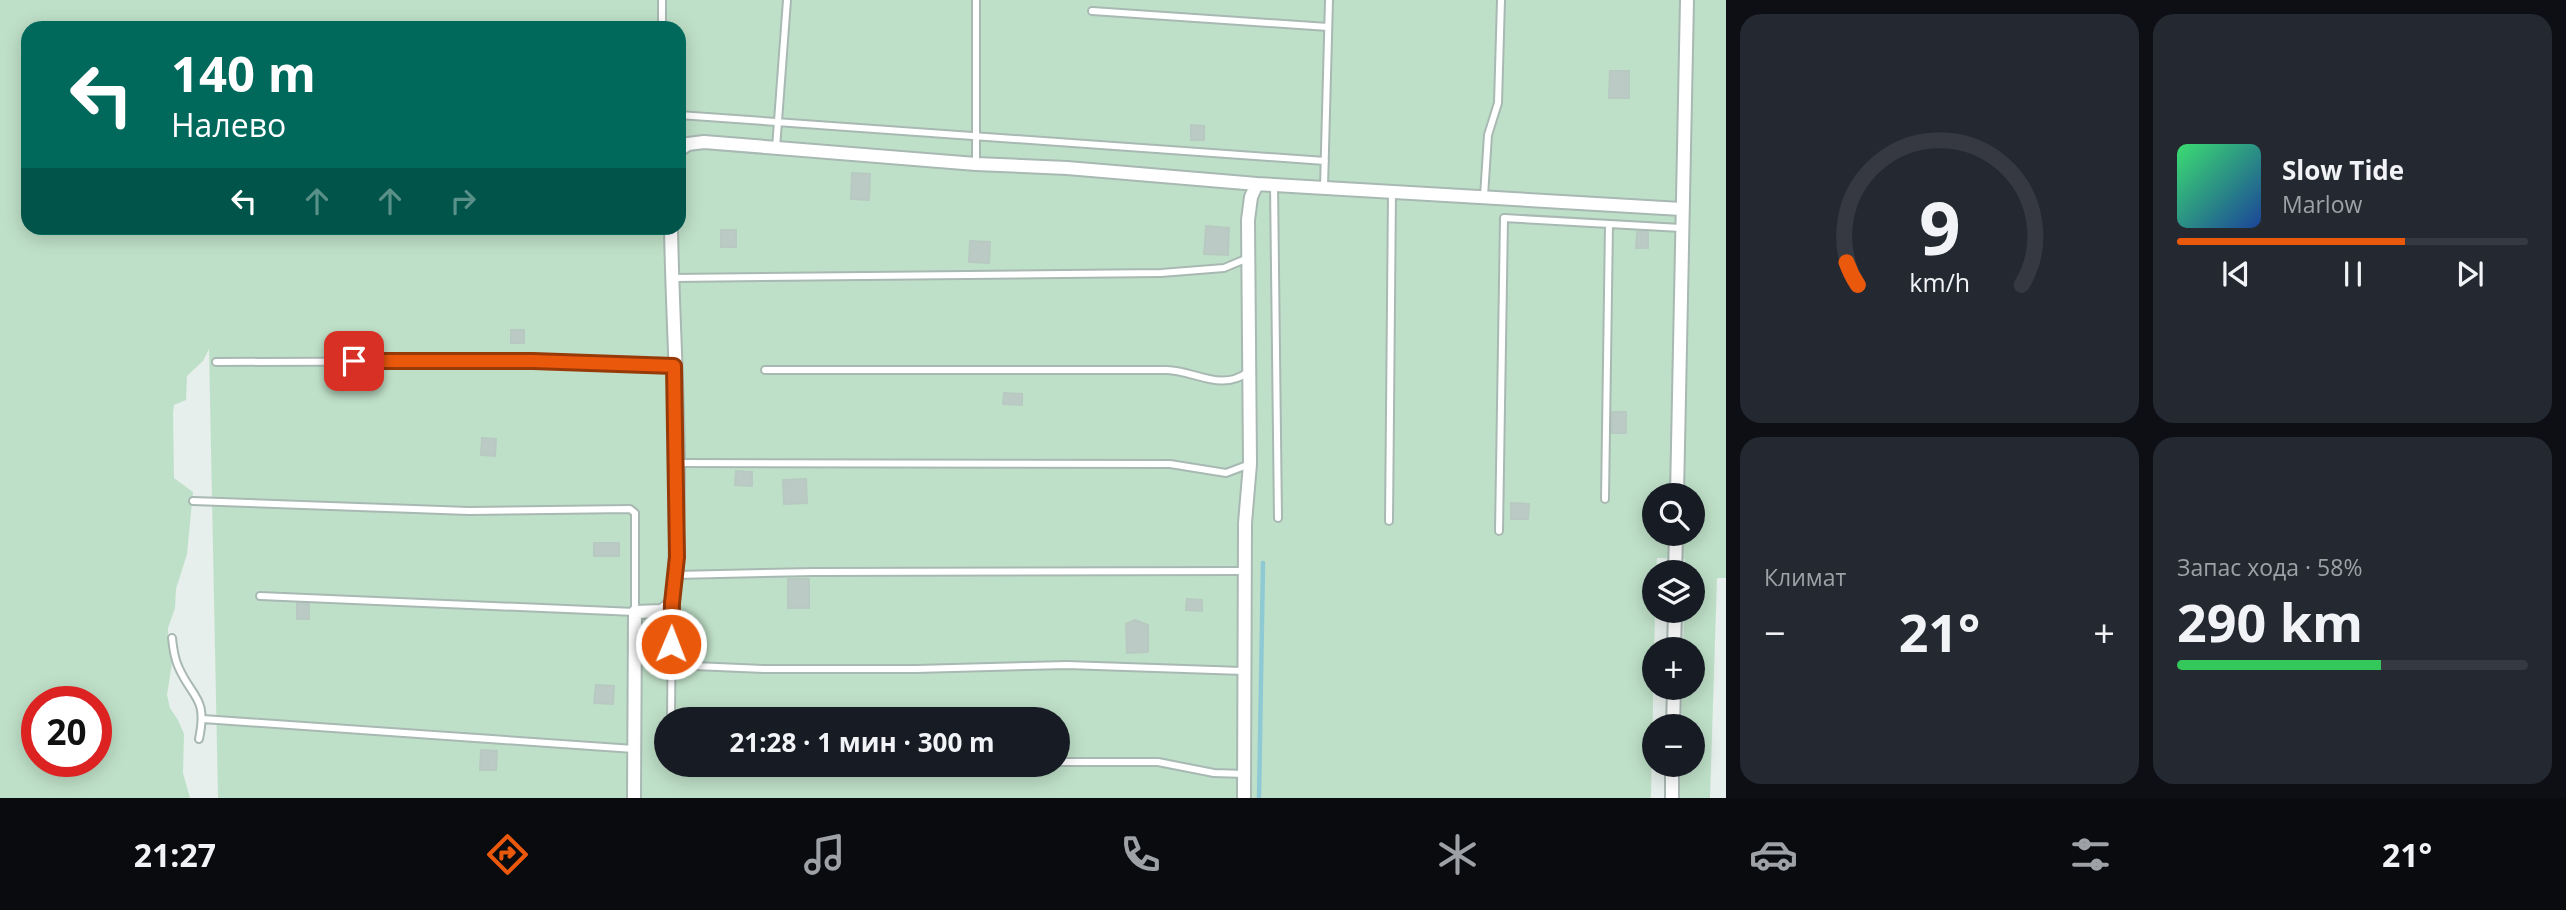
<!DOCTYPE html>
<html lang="ru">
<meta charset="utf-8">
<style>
body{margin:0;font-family:"Open Sans",sans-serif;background:#242831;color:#f1f3f6;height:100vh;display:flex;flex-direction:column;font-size:26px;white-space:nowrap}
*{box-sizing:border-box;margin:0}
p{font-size:23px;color:#9ea1a6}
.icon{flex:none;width:38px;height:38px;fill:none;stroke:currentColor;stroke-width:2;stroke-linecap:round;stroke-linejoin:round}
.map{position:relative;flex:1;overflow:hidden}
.side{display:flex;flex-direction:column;gap:14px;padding:14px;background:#0d0f14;width:840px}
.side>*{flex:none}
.guide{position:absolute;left:21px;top:21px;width:665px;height:214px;border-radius:21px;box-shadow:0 4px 18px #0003;background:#00695c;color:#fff;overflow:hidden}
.controls{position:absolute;left:1642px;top:483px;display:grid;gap:14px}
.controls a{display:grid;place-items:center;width:63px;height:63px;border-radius:50%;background:#171b24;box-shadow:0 4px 18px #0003;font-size:35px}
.speed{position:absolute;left:21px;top:686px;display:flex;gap:14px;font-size:35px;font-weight:700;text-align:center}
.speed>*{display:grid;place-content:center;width:91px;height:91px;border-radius:50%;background:#171b24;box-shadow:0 4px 18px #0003;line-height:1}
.speed .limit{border:10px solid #d22;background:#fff;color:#111}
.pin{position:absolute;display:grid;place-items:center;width:60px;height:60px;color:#fff;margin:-30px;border-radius:14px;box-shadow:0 4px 10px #0006}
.me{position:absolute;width:77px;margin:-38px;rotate:1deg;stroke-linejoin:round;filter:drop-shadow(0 0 5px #0008)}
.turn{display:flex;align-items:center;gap:24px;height:147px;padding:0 35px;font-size:32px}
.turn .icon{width:91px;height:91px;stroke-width:2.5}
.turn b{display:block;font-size:49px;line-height:60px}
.lanes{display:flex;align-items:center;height:66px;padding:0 35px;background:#0003;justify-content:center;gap:35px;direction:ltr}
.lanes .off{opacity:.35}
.big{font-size:52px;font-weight:700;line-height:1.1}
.side .widget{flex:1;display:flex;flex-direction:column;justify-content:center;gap:10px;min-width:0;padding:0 24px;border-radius:21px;background:#242831}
.side .dial{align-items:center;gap:0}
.dial svg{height:182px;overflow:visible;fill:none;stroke:#363941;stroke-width:7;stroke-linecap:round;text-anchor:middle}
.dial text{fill:#f1f3f6;stroke:none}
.song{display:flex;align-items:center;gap:21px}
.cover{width:84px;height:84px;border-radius:10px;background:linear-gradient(135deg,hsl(140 70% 55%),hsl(220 70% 35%))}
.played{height:7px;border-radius:4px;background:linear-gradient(90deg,#ea580c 65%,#363941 65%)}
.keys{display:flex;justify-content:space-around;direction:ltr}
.heat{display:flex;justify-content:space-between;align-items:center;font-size:38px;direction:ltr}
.charge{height:10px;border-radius:5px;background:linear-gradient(90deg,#34c759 58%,#363941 0)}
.side .tiles{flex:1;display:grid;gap:14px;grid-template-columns:repeat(2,1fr)}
.trip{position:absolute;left:654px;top:707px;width:416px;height:70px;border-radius:35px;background:#171b24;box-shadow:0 4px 18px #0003;font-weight:700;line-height:70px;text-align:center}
.dock{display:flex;height:112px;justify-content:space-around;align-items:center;background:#090b0e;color:#9ea1a6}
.dock .icon{width:49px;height:49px}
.dock .on{color:#ea580c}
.dock b{font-size:32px;color:#f1f3f6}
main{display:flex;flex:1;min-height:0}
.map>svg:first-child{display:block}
.green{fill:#bfe0c8;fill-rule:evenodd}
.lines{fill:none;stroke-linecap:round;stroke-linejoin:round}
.stream{stroke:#8ec9d4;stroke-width:4.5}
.building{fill:#bbcac4;stroke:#b8c9c2;stroke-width:2}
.service-casing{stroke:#a8b8b2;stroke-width:10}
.minor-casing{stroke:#a8b8b2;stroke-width:16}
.service{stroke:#fff;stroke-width:6}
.minor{stroke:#fff;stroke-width:12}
.route-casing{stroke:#983908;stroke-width:18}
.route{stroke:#ea580c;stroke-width:12}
</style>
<main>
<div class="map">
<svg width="1726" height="798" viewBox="0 0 1726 798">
<rect width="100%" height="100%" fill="#e6efeb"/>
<path class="green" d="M0 0H1726V578H1717L1710 798H1680V765H1692V726H1681L1682 688H1692V649H1683L1684 611H1692V572H1685V559L1657 558 1656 572H1654L1655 611 1651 798H218L209 349 203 361 187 376 186 400 174 405 173 412 174 478 193 492 187 554 176 589 175 608 168 628V642L172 663 167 695 170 708 178 720 184 734 183 773 190 798H0ZM28 28H679V228H28ZM1654 495H1692V534H1654ZM37 702H96V761H37ZM667 719H1059V765H667Z"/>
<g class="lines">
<path class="stream" d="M1259 798 1263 563"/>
</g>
<path class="building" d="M1610 71H1629V98H1609Z
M1191 125 1204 126V140H1191Z
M852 173 870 174 869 200 851 199Z
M1206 226 1229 228 1228 255 1204 254Z
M721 230H736V247H721Z
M1637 232H1648V248H1636Z
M970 241 990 242 989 263 969 262Z
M511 330H524V343H511Z
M1004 393 1022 394V405L1003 404Z
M1612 412H1626V433H1612Z
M482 438 496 439 495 456 481 455Z
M736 471 752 472V486L735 485Z
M806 479 807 503 784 504 783 480Z
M1511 503 1529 504 1528 519H1511Z
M594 543H619V556H594Z
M788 579H809V608H788Z
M1187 599 1202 600V611L1186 610Z
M297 603 309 604V619H297Z
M1135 620 1148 625V652L1127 653 1126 624Z
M596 685 614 686 613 704 594 703Z
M481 750 497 751 496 770H480Z"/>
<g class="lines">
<defs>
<path id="service" d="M662 0V28
M1092 11 1328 27
M679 115 1325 161
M776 148 787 0
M976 164V0
M1274 185 1278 518
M1324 187 1329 0
M1484 196 1488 135 1498 103 1501 0
M672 278 1161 273 1224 268 1248 258
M216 362 533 361 674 366
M765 370H1167C1196 371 1221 392 1248 372
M677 463 1170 464 1226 473 1250 464
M1605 499 1609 224
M193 501 469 511 630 509 635 513V612L260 596
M1389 521 1392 191
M1499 531 1504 218 1681 228
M675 575 814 572 1246 571
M172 638C173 648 174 657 178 666 192 699 208 696 199 739
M671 665 764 669H916L1067 665 1243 671
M203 719 634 749
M671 719 672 605
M1059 762H1158L1214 773 1245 774"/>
<path id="minor" d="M679 150 688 144 704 142 976 164 1067 168 1257 184 1681 209
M1677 495 1687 0
M1675 572 1676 534
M1674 649 1675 611
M1673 726 1674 688
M634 798 635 612 662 611 672 603C685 479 673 352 671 228
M1244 798 1245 523 1250 464 1248 220 1251 197 1257 184
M1672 798V765"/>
</defs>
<use href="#service" class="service-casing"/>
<use href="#minor" class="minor-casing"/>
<use href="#service" class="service"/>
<use href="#minor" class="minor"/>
</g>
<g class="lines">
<defs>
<path id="route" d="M354 361H533L674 366 677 557 672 603 671 644"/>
</defs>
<use href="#route" class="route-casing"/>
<use href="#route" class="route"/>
</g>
</svg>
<div class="controls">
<a><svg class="icon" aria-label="search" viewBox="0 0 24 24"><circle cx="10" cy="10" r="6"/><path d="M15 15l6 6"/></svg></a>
<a><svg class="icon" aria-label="layers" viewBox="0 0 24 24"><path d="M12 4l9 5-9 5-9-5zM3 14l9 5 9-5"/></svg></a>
<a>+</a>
<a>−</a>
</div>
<div class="speed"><div class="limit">20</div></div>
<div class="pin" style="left:354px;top:361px;background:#d93025"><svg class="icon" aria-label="arrive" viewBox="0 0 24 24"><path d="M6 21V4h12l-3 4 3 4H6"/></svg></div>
<svg class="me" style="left:671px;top:644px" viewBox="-20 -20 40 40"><circle r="17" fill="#ea580c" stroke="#fff" stroke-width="3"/><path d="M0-11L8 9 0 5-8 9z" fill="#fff"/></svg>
<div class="trip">21:28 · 1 мин · 300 m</div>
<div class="guide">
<div class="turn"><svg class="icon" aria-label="left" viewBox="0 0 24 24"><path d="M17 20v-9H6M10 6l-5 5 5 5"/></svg><div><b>140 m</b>Налево</div></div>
<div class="lanes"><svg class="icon" aria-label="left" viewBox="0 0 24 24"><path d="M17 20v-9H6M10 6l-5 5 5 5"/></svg><svg class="icon off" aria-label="ahead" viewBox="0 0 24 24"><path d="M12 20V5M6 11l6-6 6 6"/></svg><svg class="icon off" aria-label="ahead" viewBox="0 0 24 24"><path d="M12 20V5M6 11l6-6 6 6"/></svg><svg class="icon off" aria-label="right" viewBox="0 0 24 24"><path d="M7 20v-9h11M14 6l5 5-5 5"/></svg></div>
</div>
</div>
<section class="side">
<div class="tiles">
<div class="widget dial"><svg viewBox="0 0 100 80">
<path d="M14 69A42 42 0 1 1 86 69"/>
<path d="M14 69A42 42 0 0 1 9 59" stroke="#ea580c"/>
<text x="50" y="56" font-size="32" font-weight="700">9</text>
<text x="50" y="72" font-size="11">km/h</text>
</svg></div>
<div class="widget">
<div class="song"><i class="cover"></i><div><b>Slow Tide</b><p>Marlow</p></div></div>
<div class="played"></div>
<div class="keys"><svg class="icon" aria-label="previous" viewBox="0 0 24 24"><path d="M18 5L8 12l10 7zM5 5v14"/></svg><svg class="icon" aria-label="pause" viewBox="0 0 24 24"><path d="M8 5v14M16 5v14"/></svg><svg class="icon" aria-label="next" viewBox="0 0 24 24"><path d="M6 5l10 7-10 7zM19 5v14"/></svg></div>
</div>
<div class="widget"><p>Климат</p>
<div class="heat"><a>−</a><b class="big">21°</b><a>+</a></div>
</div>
<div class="widget"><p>Запас хода · 58%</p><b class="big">290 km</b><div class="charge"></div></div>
</div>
</section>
</main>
<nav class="dock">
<b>21:27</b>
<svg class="icon on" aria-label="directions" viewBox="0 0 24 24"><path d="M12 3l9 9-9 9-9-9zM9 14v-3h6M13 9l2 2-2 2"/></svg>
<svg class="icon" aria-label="music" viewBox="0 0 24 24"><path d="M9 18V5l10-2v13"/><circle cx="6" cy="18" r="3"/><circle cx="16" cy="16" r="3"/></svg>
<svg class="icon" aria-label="phone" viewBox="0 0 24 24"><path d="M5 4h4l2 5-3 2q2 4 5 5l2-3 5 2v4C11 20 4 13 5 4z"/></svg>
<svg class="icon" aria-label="climate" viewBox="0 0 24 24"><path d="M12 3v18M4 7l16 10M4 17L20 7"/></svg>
<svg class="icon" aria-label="car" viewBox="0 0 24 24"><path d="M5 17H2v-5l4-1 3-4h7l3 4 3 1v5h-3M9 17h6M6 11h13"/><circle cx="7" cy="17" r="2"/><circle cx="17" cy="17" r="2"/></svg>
<svg class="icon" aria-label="filters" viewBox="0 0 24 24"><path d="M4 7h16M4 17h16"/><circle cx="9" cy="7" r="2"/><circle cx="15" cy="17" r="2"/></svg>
<b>21°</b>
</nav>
